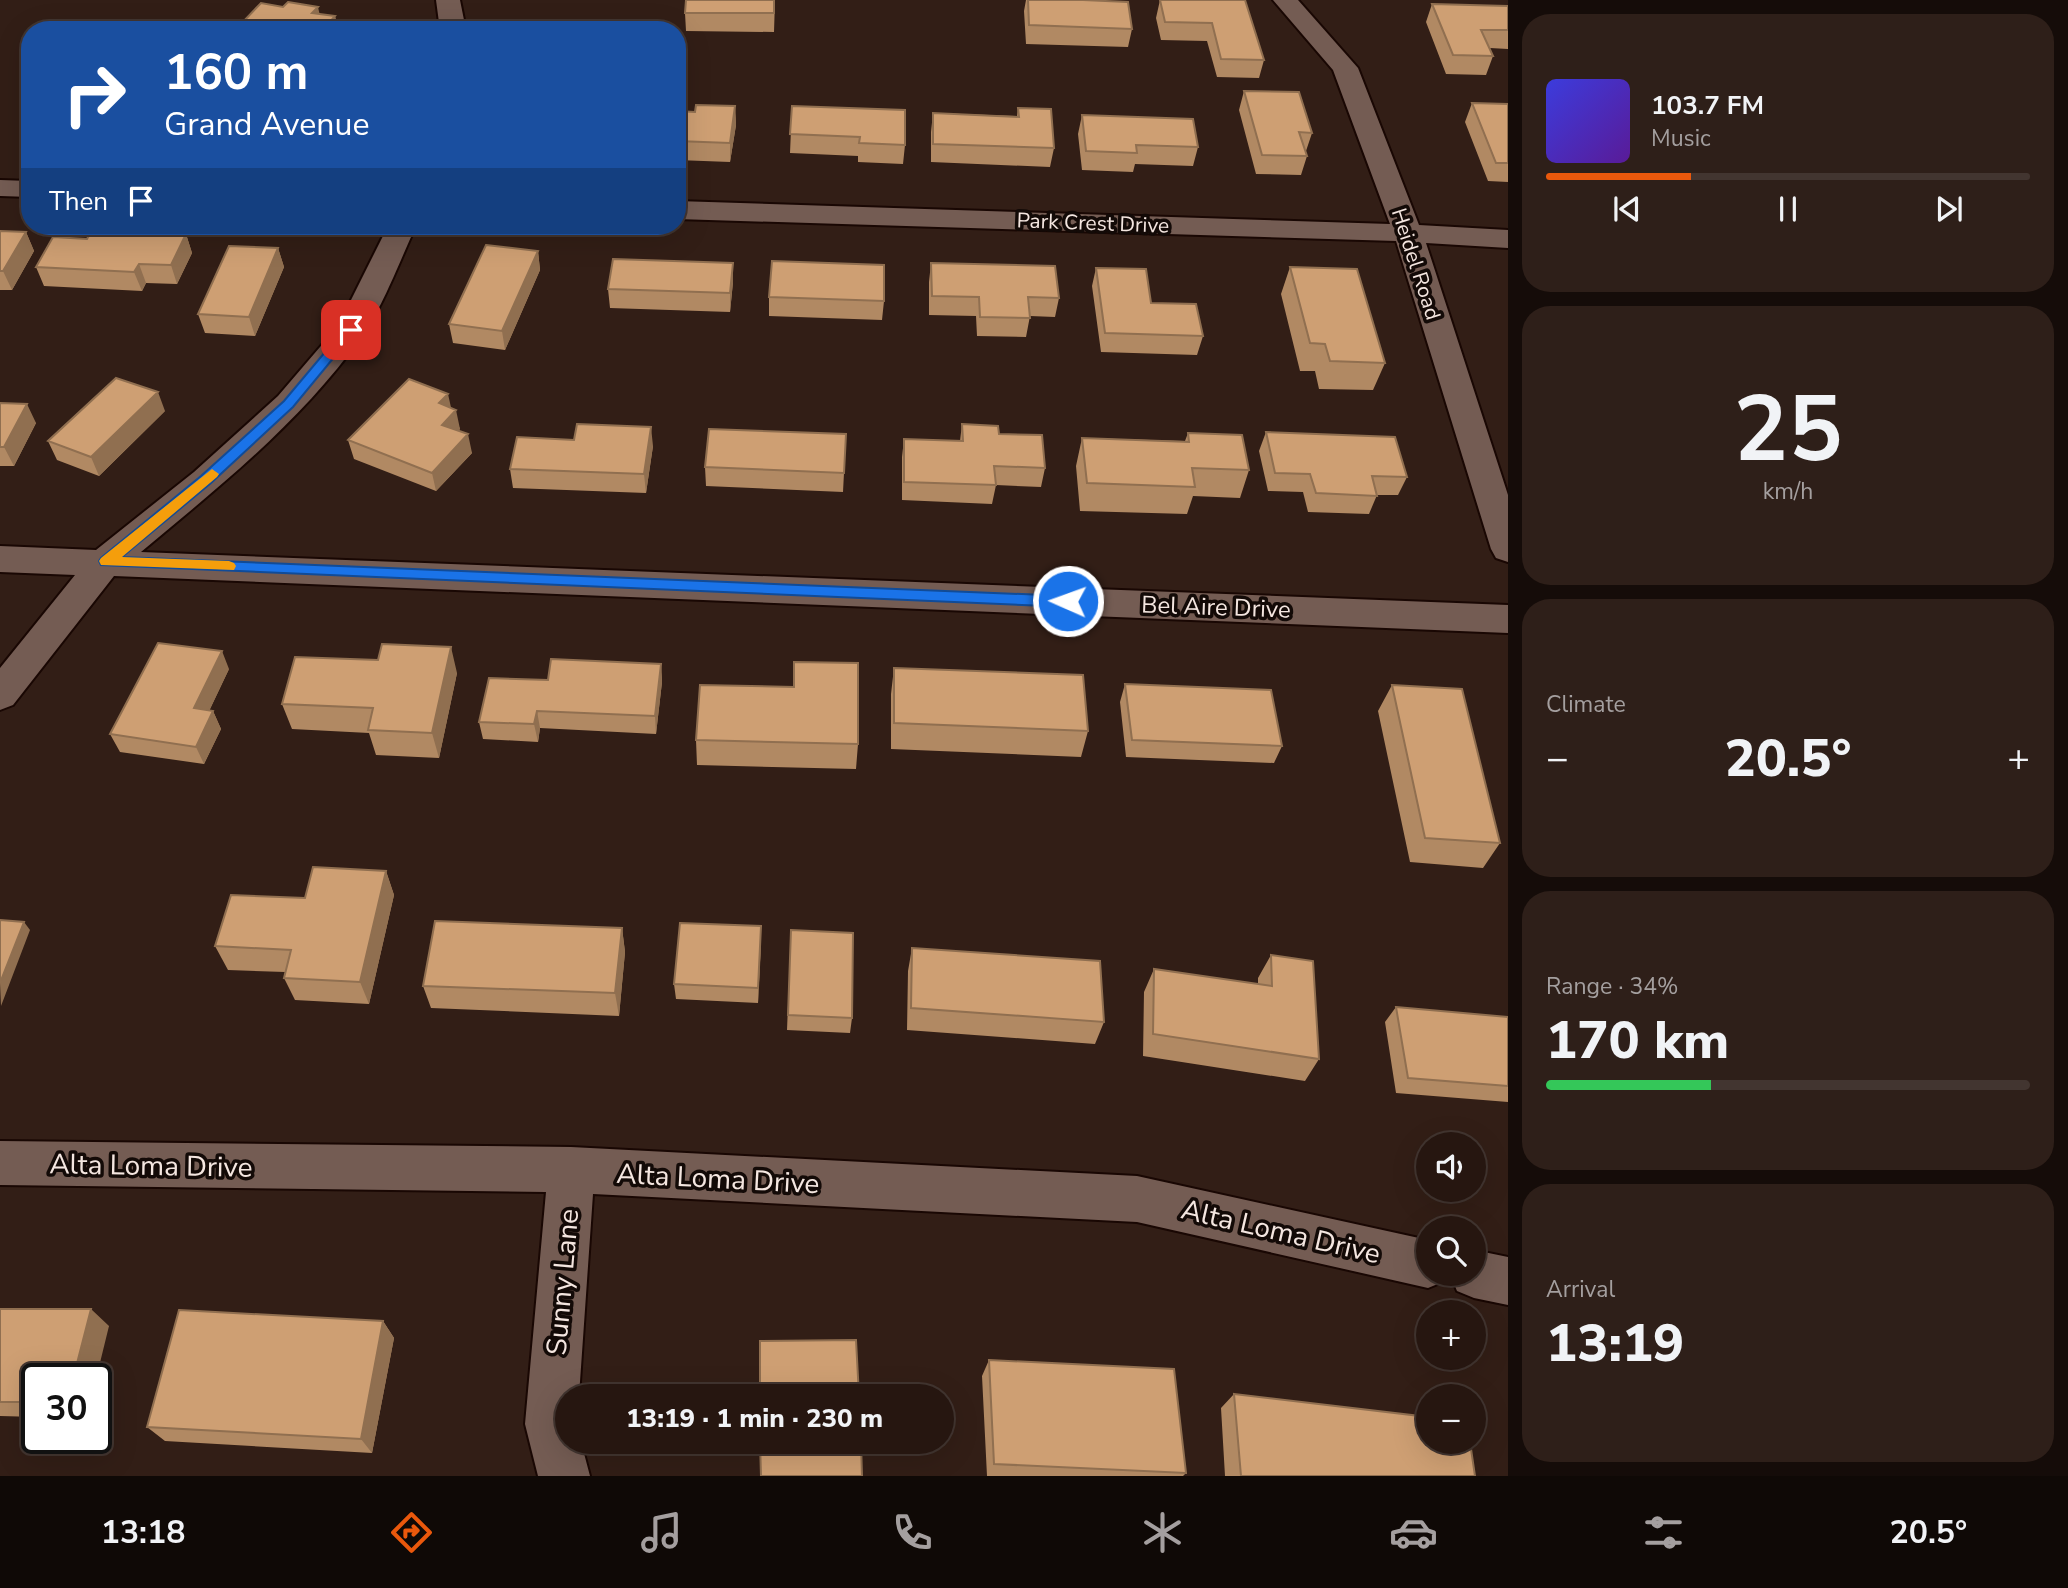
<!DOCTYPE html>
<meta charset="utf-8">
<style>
body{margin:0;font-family:"Nunito Sans",sans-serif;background:#2e1f19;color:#f1f3f6;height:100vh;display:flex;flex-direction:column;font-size:26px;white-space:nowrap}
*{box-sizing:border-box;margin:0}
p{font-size:23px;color:#a49f9f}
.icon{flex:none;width:38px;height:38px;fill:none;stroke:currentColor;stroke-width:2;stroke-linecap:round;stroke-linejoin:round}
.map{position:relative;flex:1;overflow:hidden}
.sheet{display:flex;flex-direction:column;gap:14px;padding:14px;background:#150c09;width:560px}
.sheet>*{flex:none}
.guide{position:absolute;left:21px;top:21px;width:665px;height:214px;border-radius:28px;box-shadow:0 7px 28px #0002,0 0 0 2px #423530;background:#1a4fa0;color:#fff;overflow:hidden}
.fabs{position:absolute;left:1416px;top:1132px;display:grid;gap:14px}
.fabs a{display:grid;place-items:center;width:70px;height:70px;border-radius:50%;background:#261610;box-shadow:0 7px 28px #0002,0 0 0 2px #423530;font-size:35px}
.speed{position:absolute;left:21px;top:1363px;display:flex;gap:14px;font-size:35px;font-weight:700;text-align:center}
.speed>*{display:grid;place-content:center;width:91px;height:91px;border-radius:50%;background:#261610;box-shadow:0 7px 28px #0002,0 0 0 2px #423530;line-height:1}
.speed .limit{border:4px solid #111;border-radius:10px;background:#fff;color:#111}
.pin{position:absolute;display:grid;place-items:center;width:60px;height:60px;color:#fff;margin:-30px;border-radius:14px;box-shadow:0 4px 10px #0006}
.me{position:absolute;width:77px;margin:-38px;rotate:272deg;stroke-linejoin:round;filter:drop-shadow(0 0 5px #0008)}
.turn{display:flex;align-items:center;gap:24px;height:147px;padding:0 28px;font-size:32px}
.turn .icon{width:91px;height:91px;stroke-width:2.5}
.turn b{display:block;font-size:49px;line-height:60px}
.then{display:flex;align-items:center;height:66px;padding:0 28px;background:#0003;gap:14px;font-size:26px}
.big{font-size:52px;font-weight:800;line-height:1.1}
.sheet .widget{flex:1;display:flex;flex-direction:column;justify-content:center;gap:10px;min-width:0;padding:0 24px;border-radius:28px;background:#2e1f19}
.sheet .dial{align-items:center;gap:0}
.dial b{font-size:91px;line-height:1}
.song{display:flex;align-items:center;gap:21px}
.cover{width:84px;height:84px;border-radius:10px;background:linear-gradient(135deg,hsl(240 70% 55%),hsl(270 70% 35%))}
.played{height:7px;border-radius:4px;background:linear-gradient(90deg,#ea580c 30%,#423530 30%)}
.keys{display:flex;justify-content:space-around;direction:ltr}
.heat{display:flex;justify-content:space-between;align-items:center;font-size:38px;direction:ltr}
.charge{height:10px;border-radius:5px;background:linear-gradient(90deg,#34c759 34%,#423530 0)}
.trip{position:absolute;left:555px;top:1384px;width:399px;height:70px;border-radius:35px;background:#261610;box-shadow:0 7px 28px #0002,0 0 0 2px #423530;font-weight:800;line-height:70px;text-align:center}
.dock{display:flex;height:112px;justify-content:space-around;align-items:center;background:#0f0906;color:#a49f9f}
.dock .icon{width:49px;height:49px}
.dock .on{color:#ea580c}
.dock b{font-size:32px;color:#f1f3f6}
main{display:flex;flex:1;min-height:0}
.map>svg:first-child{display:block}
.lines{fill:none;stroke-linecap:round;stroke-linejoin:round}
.street-casing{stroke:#190703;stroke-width:4}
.street{fill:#745c53;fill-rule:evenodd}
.wall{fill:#b18963}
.shaded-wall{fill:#906f50}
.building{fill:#ce9f73;stroke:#906f50;stroke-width:2}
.route{fill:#1a73e8;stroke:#114b97;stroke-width:2}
.slow{fill:#f59e0b}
.labels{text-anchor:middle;stroke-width:7;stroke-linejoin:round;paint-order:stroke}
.far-street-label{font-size:21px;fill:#f4e6e0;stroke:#130a07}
.street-label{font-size:24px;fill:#f4e6e0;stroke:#130a07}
.near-street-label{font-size:28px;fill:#f4e6e0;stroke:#130a07}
</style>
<main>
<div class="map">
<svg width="1508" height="1476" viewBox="0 0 1508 1476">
<rect width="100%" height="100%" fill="#321e16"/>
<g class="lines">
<defs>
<path id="street" d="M436 0H460L466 30H440Z
M1273 0H1298L1358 68 1419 225 1508 230V248L1426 243 1508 495V562L1496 558 1491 549 1396 241 677 219V201L1390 224 1333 70Z
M0 180 30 181V197L0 196Z
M388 226H416C401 258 382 309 362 336 302 421 220 486 141 552L1508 605V633L114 576 13 705 0 710V668L75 575 0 572V546L96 550 194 472 278 396 338 326Z
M0 1141 571 1147 1137 1176 1428 1240V1274H1448L1445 1281 1428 1288 1137 1222 593 1194 579 1396H567V1442H581L590 1476H538L525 1424 546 1192 0 1185Z
M1474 1250 1508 1257V1305L1474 1298 1457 1291 1450 1274H1474Z"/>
</defs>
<use href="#street" class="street-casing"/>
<use href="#street" class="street"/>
</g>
<path class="wall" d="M775 0 774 32 686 31 685 13Z
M1026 0H1083L1132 29 1128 47 1026 44 1024 11Z
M1160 0H1245L1264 60 1259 78 1217 77 1207 41 1161 40 1156 18Z
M1432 4 1508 6V49L1490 48 1493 56 1486 75 1446 74 1426 22Z
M320 14 335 16 338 30H239L238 27Z
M1244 91 1312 133 1306 151H1305L1307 156 1301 175 1256 174 1239 110Z
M1472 103 1508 104V182L1488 181 1465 122Z
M735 106 736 125 730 162 677 160V111L695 112Z
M792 106 905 145 903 164 858 162V156L790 153Z
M1018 108 1054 148 1050 167 931 162V132L933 113 1017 116Z
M1082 115 1198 147 1193 166 1135 164 1133 172 1082 170 1078 134Z
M0 231 26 232 34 251 12 290H0Z
M186 234 192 253 177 284 146 283 142 291 44 286 36 267 87 239Z
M278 248 284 267 255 336 205 333 198 314Z
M538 251 540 270 505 350 453 343 449 324Z
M733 263V282L730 312 610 308 608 289Z
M931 263 1059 298 1055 317 1030 316 1026 337 977 336 976 316 929 315V282Z
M1290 267 1385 363 1373 390 1319 389 1315 371H1300L1281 294Z
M1096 268 1203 336 1197 355 1101 352 1092 286Z
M769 297 884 301 882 320 769 316Z
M0 403 36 423 14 466H0Z
M451 408 460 429 458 431 472 453 436 491 354 459 348 440Z
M165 411 99 476 57 460 48 441Z
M962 424 999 434 1045 468 1041 487 996 485 992 504 902 500V457L904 439 960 441Z
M1266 432 1407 477 1398 495H1377L1369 514 1308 512 1303 492 1268 491 1259 451Z
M1188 433 1249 470 1240 498 1193 496 1187 514 1080 511 1076 466 1082 438 1185 441Z
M846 434 843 492 706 486 705 467Z
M653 446 646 493 513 488 510 469Z
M661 664 662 682 656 734 540 728 538 742 483 739 479 722 548 680Z
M894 668 1088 731 1081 757 891 749V694Z
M229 669 209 711H213L221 729 204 764 120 752 110 734Z
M457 673 439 758 376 755 369 733 292 729 282 704Z
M1125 684 1282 746 1274 763 1126 757 1120 702Z
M1392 685 1500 843 1483 868 1410 862 1378 711Z
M793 687 858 744 856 769 697 765 696 740Z
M386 871 394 895 369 1004 295 1000 284 978 285 972 228 970 215 946Z
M622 928 625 952 619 1016 431 1008 423 986Z
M791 930 852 1018 850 1033 787 1030Z
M761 942 758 1003 676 999 674 984Z
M912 948 1104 1022 1095 1044 907 1030 908 971Z
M1271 955 1319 1059 1305 1081 1143 1056 1144 992 1154 969 1258 984V978Z
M1396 1007 1508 1017V1102L1396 1093 1385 1022Z
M0 1309 109 1326 37 1379V1417L0 1416Z
M383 1321 394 1338 372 1453 165 1441 147 1427Z
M989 1360 1186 1473 1183 1476H987L982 1376Z
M1234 1394 1475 1476H1225L1221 1408Z"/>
<path class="shaded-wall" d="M318 7 322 25 312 13Z
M335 16 338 30H323Z
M735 106 736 125 730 162V143Z
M26 232 34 251 12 290 3 271Z
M186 234 192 253 177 284 171 265Z
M278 248 284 267 255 336 249 317Z
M538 251 540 270 505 350 502 331Z
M733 263V282L730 312V293Z
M139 264 146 283 142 291 134 272Z
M158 392 165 411 99 476 91 457Z
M448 394 452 412 439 403Z
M27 404 36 423 14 466 4 447Z
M456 410 460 429 446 443 442 425Z
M651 427 653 446 646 493 644 474Z
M468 434 472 453 436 491 432 473Z
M451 647 457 673 439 758 432 733Z
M222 651 229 669 202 726 194 708Z
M661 664 662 682 656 734 655 716Z
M213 711 221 729 204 764 196 747Z
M537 711 540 728 538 742 534 724Z
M386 871 394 895 369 1004 360 982Z
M24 922 30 930 1 1006 0 983Z
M761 926V942L758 1003V988Z
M622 928 625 952 619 1016 615 993Z
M91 1309 109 1326 96 1379H73Z
M383 1321 394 1338 372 1453 361 1439Z"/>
<path class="building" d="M686 0H774V13H685Z
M1028 0H1083L1128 2 1132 29 1029 25Z
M1160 0H1245L1264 60 1221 59 1212 23 1165 22Z
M288 2 318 7 312 13 335 16 323 30H255L238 27 261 3 283 7Z
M1432 4 1508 6V30H1481L1493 56 1453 55Z
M1244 91 1299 92 1312 133 1299 132 1307 156 1262 155Z
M1472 103 1508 104V163H1496Z
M696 105 735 106 730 143 677 141V111L695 112Z
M792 106 905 110V145L859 143 860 137 790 134Z
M1018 108 1051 109 1054 148 933 144V113L1019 117Z
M1082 115 1193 119 1198 147 1136 145 1137 153 1086 151Z
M92 230 186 234 171 265 139 264 134 272 36 267 53 237 87 239Z
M0 231 26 232 3 271H0Z
M486 245 538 251 502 331 449 324Z
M229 246 278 248 249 317 198 314Z
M613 259 733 263 730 293 608 289Z
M772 261 884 265V301L769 297Z
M931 263 1055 266 1059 298 1028 297 1030 318 980 317 979 297 932 296Z
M1290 267 1357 269 1385 363 1330 361 1325 344 1310 343Z
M1096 268 1146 269 1151 303 1196 304 1203 336 1105 333Z
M116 378 158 392 91 457 48 441Z
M409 379 448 394 439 403 456 410 442 425 468 434 432 473 348 440Z
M0 403 27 404 4 447H0Z
M577 424 651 427 644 474 510 469 517 437 574 440Z
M962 424 998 426 999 434 1042 435 1045 468 994 466 996 485 904 482V439L963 441Z
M709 429 846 434 844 473 705 467Z
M1266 432 1395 437 1407 477 1372 476 1377 496 1316 493 1310 474 1275 473Z
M1188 433 1242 435 1249 470 1192 468 1195 487 1087 483 1082 438 1189 442Z
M158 643 222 651 194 708 213 711 196 747 110 734Z
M382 644 451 647 432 733 368 730 373 708 282 704 295 657 378 660Z
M551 659 661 664 655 716 537 711 534 724 479 722 489 678 548 680Z
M794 662 858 663V744L696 740 700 685 794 687Z
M894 668 1083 675 1088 731 894 723Z
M1125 684 1271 690 1282 746 1132 740Z
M1392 685 1462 689 1500 843 1425 838Z
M313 867 386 871 360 982 284 978 291 950 215 946 231 895 305 898Z
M0 920 24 922 0 983Z
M435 921 622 928 615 993 423 986Z
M680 923 761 926 758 988 674 984Z
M791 930 853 933 852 1018 788 1015Z
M912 948 1100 961 1104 1022 911 1008Z
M1271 955 1313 961 1319 1059 1153 1034 1154 969 1272 986Z
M1396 1007 1508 1017V1086L1408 1078Z
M0 1309H91L73 1379H37V1402H0Z
M179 1310 383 1321 361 1439 147 1427Z
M856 1340 859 1396H760V1341Z
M989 1360 1174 1369 1186 1473 994 1464Z
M1234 1394 1428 1417V1442H1470L1475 1476H1241Z
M760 1442H861L862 1476H761Z"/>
<path class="route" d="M351 325 355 327V332L293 407 211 483 122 557 1068 596 1076 601 1068 607 101 565 99 561 101 558 201 476 284 401 346 327Z"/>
<path class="slow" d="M212 469 219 474 217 477 122 557 229 561 234 563 236 566 234 570 101 565 99 561 101 558Z"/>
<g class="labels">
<g class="far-street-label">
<text transform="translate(1093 223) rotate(2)" y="7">Park Crest Drive</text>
<text transform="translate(1416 264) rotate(72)" y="7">Heidel Road</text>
</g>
<g class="street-label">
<text transform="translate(1216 607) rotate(2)" y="8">Bel Aire Drive</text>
</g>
<g class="near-street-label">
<text transform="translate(151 1165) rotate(1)" y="10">Alta Loma Drive</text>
<text transform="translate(718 1178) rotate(3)" y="10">Alta Loma Drive</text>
<text transform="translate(1281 1231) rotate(13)" y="10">Alta Loma Drive</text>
<text transform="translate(562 1282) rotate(-85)" y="10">Sunny Lane</text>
</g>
</g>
</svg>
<div class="fabs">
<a><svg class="icon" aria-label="sound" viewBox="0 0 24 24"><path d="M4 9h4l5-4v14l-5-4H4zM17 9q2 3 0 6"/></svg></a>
<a><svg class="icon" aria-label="search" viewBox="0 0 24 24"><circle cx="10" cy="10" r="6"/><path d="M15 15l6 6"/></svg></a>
<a>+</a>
<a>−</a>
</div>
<div class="speed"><div class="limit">30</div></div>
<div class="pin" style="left:351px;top:330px;background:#d93025"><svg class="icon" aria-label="arrive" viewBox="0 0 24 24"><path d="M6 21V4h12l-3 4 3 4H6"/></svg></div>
<svg class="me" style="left:1068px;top:601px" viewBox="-20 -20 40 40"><circle r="17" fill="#1a73e8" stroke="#fff" stroke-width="3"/><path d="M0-11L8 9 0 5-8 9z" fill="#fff"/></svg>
<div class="trip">13:19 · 1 min · 230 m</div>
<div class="guide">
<div class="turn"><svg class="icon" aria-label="right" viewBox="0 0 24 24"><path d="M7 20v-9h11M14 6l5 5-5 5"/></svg><div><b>160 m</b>Grand Avenue</div></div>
<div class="then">Then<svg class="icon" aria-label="arrive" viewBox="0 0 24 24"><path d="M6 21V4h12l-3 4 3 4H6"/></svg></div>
</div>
</div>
<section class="sheet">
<div class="widget">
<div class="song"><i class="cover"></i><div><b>103.7 FM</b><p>Music</p></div></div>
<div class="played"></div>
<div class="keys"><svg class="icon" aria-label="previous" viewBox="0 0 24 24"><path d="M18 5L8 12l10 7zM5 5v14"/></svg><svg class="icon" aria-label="pause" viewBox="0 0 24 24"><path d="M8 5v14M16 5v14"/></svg><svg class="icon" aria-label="next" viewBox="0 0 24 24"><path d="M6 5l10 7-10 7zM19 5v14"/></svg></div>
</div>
<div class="widget dial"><b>25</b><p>km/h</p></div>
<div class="widget"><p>Climate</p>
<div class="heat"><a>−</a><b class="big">20.5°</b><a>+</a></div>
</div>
<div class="widget"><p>Range · 34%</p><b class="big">170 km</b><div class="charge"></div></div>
<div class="widget"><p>Arrival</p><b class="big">13:19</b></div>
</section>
</main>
<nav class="dock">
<b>13:18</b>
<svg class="icon on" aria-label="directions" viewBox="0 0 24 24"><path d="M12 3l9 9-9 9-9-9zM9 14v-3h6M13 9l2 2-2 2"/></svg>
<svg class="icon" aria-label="music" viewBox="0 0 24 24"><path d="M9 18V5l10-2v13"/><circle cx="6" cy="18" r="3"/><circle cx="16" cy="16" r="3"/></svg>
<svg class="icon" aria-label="phone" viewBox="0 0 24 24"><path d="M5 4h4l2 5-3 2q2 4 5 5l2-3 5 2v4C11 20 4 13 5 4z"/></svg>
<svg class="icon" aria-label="climate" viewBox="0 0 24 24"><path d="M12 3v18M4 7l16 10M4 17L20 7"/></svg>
<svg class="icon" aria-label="car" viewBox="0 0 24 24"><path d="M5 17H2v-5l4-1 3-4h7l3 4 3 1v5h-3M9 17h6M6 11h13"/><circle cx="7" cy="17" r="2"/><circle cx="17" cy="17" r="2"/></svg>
<svg class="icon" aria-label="filters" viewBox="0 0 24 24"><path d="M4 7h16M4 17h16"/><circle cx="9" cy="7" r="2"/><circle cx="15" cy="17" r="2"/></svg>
<b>20.5°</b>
</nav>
